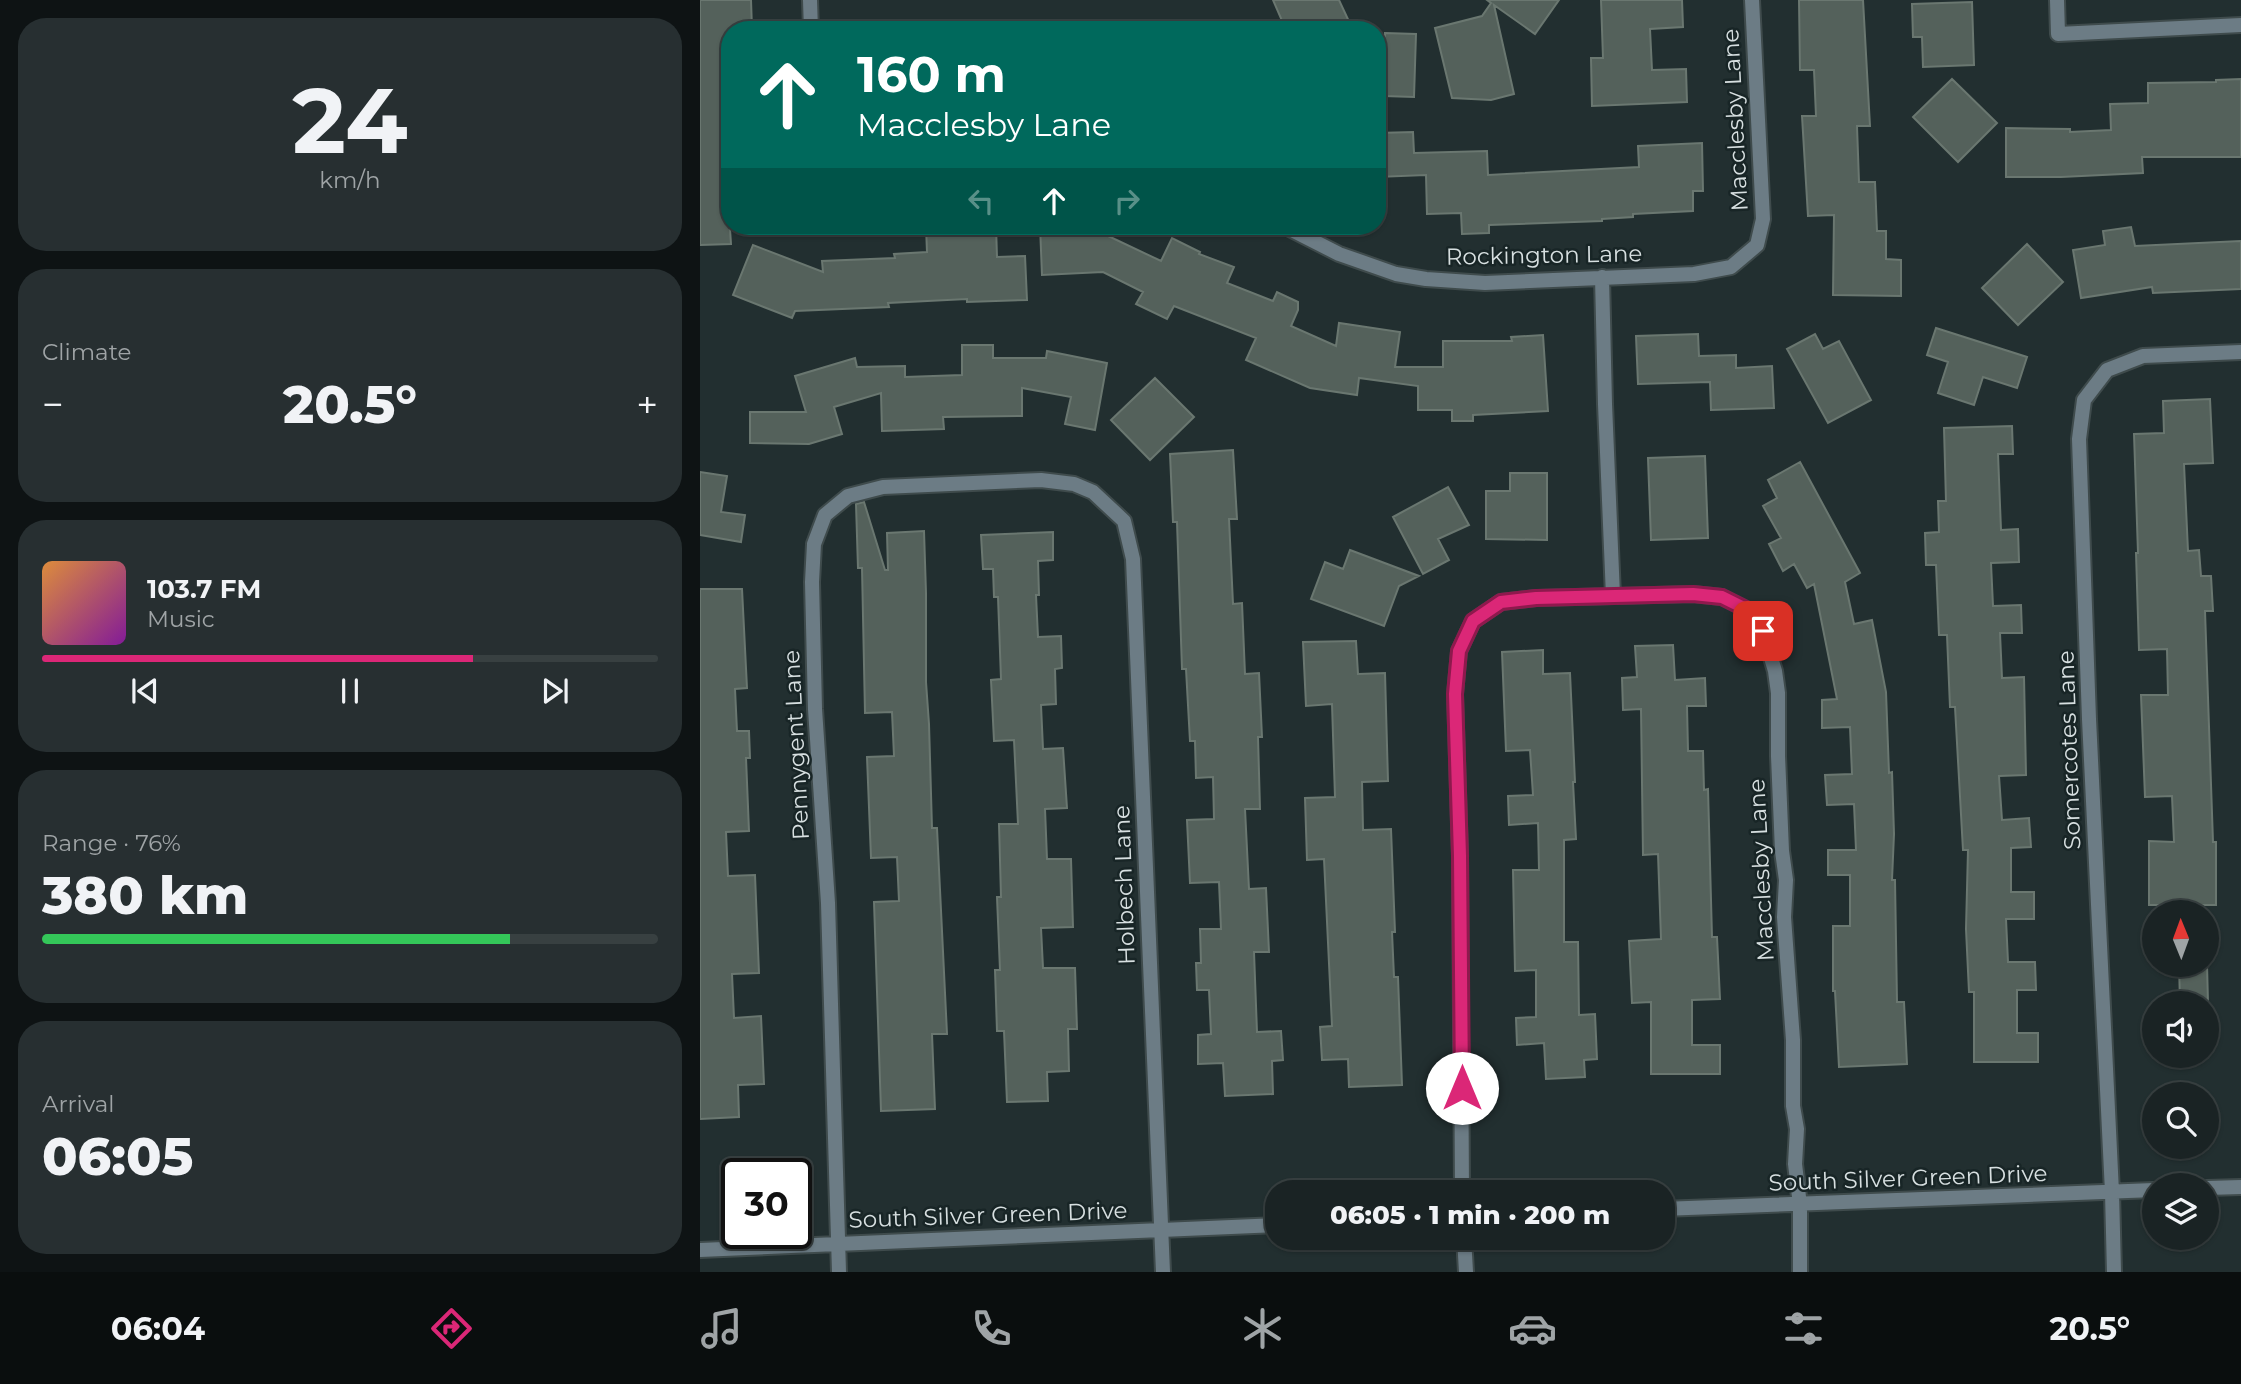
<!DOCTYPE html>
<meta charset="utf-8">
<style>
body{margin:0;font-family:Montserrat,sans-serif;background:#272f31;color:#f1f3f6;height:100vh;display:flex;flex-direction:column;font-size:26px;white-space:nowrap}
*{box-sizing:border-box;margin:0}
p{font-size:23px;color:#9fa4a6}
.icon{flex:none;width:38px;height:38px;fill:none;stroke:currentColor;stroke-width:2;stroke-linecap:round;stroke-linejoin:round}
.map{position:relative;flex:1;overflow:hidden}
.panel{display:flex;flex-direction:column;gap:18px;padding:18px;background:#0e1314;width:700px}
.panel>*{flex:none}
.hud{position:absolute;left:21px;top:21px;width:665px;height:214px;border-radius:28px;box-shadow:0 2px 5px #0004,0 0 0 2px #384041;background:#00695c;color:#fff;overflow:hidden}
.needle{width:46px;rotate:359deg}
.fabs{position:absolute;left:1442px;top:900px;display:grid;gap:14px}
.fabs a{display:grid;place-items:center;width:77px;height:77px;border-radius:50%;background:#1a2324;box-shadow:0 2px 5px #0004,0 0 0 2px #384041;font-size:35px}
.speed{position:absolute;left:21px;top:1158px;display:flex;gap:14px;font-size:35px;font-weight:700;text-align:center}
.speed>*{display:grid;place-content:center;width:91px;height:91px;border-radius:50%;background:#1a2324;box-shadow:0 2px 5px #0004,0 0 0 2px #384041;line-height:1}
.speed .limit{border:4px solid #111;border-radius:10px;background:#fff;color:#111}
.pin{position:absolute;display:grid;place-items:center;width:60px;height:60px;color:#fff;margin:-30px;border-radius:14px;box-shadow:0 4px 10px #0006}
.me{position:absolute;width:77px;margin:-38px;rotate:0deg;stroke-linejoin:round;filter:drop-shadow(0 0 5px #0008)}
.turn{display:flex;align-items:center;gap:24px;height:147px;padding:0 21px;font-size:32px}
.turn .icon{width:91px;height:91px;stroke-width:2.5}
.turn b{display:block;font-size:49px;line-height:60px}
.lanes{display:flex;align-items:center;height:66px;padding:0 21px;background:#0003;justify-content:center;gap:35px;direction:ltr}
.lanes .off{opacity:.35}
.big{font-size:52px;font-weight:800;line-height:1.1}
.panel .widget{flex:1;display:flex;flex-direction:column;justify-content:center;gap:10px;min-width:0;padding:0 24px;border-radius:28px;background:#272f31}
.panel .dial{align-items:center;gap:0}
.dial b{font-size:91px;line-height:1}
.song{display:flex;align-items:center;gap:21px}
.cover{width:84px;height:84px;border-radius:10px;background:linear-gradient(135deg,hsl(30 70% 55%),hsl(290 70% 35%))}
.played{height:7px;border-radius:4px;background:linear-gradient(90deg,#db2777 70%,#384041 70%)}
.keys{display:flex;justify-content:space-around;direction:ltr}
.heat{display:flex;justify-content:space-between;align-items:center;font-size:38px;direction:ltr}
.charge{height:10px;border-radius:5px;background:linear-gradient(90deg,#34c759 76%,#384041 0)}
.trip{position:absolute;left:565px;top:1180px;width:410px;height:70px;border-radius:28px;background:#1a2324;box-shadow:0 2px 5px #0004,0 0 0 2px #384041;font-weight:800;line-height:70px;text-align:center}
.dock{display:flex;height:112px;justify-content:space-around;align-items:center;background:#0a0e0e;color:#9fa4a6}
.dock .icon{width:49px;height:49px}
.dock .active{color:#db2777}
.dock b{font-size:32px;color:#f1f3f6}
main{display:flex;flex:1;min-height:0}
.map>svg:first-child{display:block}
.building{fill:#54615b;stroke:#6a7770;stroke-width:2}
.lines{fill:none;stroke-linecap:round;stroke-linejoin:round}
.minor-casing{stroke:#3f4b4c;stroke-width:18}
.minor{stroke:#6c7c85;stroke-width:14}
.route-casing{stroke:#8e194d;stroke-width:18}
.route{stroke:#db2777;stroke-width:12}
.labels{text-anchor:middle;stroke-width:5;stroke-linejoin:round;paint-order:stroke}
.street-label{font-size:23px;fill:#d7dfe0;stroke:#182526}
</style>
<main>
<section class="panel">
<div class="widget dial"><b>24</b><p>km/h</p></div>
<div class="widget"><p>Climate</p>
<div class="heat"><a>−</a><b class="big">20.5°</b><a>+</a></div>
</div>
<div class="widget">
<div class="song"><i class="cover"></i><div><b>103.7 FM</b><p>Music</p></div></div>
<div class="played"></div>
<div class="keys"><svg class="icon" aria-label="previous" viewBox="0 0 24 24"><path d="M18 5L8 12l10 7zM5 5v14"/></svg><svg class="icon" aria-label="pause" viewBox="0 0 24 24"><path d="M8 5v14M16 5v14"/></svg><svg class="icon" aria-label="next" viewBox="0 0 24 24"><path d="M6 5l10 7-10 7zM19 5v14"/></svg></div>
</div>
<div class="widget"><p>Range · 76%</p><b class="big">380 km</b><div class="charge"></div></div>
<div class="widget"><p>Arrival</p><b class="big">06:05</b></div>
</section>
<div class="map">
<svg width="1541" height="1272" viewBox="0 0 1541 1272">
<rect width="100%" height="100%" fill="#222f30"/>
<path class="building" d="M0 0H51L52 29 28 30 30 137H24L31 244 0 245Z
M573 0H639L653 30H586Z
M787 0H859L835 34 794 5 814 94 791 100 752 98 735 28 782 16 791 3Z
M901 0H982L983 27 950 29 952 70 986 69 987 102 892 106 891 58H903Z
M1099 0H1163L1170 126H1157L1159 182H1175L1177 231H1186V259L1201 260V296L1133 295 1134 215 1108 216 1102 116H1116L1114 70H1100Z
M1272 2 1274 65 1223 67 1222 37H1213L1212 4Z
M685 33 716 34 714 97 684 96Z
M1252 79 1297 123 1258 162 1213 117Z
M1541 79V157H1442L1443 173 1361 177H1306V128L1370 129V132L1411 130 1410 104 1448 103V83L1516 82V80Z
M713 132 714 153 787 151 788 175 939 167 938 146 1002 143 1003 191H993V211L933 214V217L902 219V221L789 225V233L762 234 761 213 727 214 726 175 677 177V133Z
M296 226 297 257 325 256 327 300 267 302V299L188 303 189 307 95 311 92 318 33 295 53 245 123 272 122 261 195 258 194 254 227 252 226 227Z
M340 226H403L404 234 461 261 472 238 500 252 499 254 534 267 527 283 573 301 577 292 598 302V310L591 326 636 346 639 323 700 332 695 367H743V341H812L811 337 843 335 848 411 773 415V421H752V410H718V386L659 378 657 395 610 388 546 360 556 338 474 306 467 319 436 304 443 292 403 272 342 275Z
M1431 227 1435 246 1541 241V289L1453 293 1452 287 1381 298 1373 250 1405 245 1403 231Z
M1327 244 1363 282 1318 325 1282 288Z
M1236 328 1327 357 1317 388 1283 377 1274 405 1238 393 1248 362 1227 355Z
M998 334 999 356 1036 355V368L1072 366 1074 408 1011 410 1010 382 938 384 936 336Z
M1115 334 1123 349 1139 341 1171 400 1128 423 1087 349Z
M262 345H293V358H346L347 351 407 363 395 430 365 424 371 397 322 388V416L243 417 244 429 182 431 181 393 134 407 142 434 109 444 50 443V412H106L95 376 155 358 157 367 205 366V377L262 375Z
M455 378 494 417 450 460 411 420Z
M1510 399 1513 463 1484 464 1488 551 1499 550 1501 576H1511L1513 611H1505L1513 842H1516V905H1449V841L1474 842 1472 796 1445 797 1441 695H1468L1467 649 1439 650 1436 553H1438L1434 434 1464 433 1463 401Z
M1312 426 1313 454H1298L1301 530 1318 529 1319 562 1291 563 1293 606 1321 605 1322 633H1300L1302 678 1324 677 1326 775 1299 776 1302 820 1329 818 1331 847 1311 848V892H1334V919H1306L1308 962H1335L1336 990H1317V1033H1338V1062H1274V992H1269L1266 929 1268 850H1263L1255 707H1250L1247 635H1239L1236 565H1226L1225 533 1239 532 1238 501H1246L1244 428Z
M533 450 537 519H529L533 604 542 603 545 674 559 673 562 737H558L560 809H545L549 889 566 888 569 952H554L557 1032 581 1031 583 1060 572 1061 573 1094 525 1096 523 1063 498 1064V1035L511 1034 509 990H497L496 963H501L500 929H521L519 882 490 883 487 820 514 819 513 777 496 778 495 741H490L486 669H482L477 522H473L470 454Z
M1005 456 1008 538 951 540 948 458Z
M1100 462 1160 573 1145 582 1154 624 1172 620 1186 692 1189 773 1192 772 1194 834 1192 880H1195L1197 1002H1204L1207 1064 1139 1067 1135 991H1133V926H1150V875H1128V850H1156L1154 804 1127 805 1125 775 1152 774 1150 727 1122 728V700L1137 699 1114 584 1107 588 1094 564 1083 571 1069 544 1081 538 1063 506 1077 498 1068 480Z
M0 472 27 476 21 512 45 515 41 542 0 535Z
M810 473H847V540L786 539V491H810Z
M748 487 769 525 738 539 749 560 723 574 693 517Z
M164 502 185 570H188L187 533 224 531 226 593V682L229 724 232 828H237L247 1034H232L235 1109 181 1111 174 902 199 901 197 857 171 858 167 757 194 756 192 712 165 713 162 568H158L156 504Z
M353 532V560L338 561 339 595H336L338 637 361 636 362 668 355 669 356 704 341 705 343 749 363 748 367 808 345 809 347 859H371L373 927 341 928 343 968H375L377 1029H368L369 1071 347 1072 348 1101 307 1102 304 1031H297L295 970H300L297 897H301L299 824H318L314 740 294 741 291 680 301 679 298 597H294L293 569H283L281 535Z
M650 550 719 576 699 586 684 626 611 599 625 562 643 569Z
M0 589H42L47 688 35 689 37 731H49L50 758H46L49 831 26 832 28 876 55 875 59 973 32 974 34 1018 61 1016 64 1084 38 1085 39 1117 0 1119Z
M656 641 658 674 685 673 688 781 662 782 663 830 691 829 695 932H692L694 977H698L702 1085 649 1087 648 1059 622 1060 620 1027 632 1026 624 859 607 860 605 798 635 797 632 704 606 706 603 642Z
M973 645 975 680 1005 678 1006 706H987L988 751H1003L1004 790 1008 789 1012 937H1017L1020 999 992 1000V1045H1020V1074H951V1002L932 1003 929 941 961 939 958 854 943 855 941 709 923 710 922 678 937 677 935 646Z
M843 650V674L870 673 875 782H873L876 839 864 840V942H878L879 1015 895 1014 897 1059 884 1060 885 1077 846 1079 844 1043 817 1045 816 1018 836 1017V970L815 971 813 870H839L838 823 809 825 808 796 833 795 830 750 806 751 802 652Z
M1479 964H1507L1508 1003H1480Z"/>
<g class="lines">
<defs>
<path id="minor" d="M110 0 111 30
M1357 0 1358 34 1541 25
M584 226 639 254 696 274 726 279 785 283 994 274 1031 267 1057 245 1063 219 1052 0
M902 277 905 404 913 596
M1507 1188 1541 1187
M762 1192 760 856 755 694 759 651 773 621 801 602 836 598 993 594 1022 597 1046 609 1063 631 1075 671 1078 693V756L1082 851 1086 880 1084 917 1093 1040V1106L1097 1129 1095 1164 1100 1205V1272
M962 1209 1454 1190
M764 1237 766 1272
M0 1250 578 1225
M139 1272 128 903 115 709 112 582 114 544 125 515 148 496 183 487 341 480 374 484 393 492 424 521 433 559 463 1272
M1414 1272 1412 1192 1389 719 1379 439 1384 400 1407 370 1443 356 1541 352"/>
</defs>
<use href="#minor" class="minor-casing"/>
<use href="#minor" class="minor"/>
</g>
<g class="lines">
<defs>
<path id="route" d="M762 1088 760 856 755 694 759 651 773 621 801 602 836 598 993 594 1022 597 1046 609 1063 631"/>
</defs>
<use href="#route" class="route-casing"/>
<use href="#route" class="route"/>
</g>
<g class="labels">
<g class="street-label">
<text transform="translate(1035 120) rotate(-93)" y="8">Macclesby Lane</text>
<text transform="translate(844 255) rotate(-1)" y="8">Rockington Lane</text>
<text transform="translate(96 745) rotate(-93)" y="8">Pennygent Lane</text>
<text transform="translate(1369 750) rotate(-92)" y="8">Somercotes Lane</text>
<text transform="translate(1061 870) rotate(-93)" y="8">Macclesby Lane</text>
<text transform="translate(424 885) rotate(-92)" y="8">Holbech Lane</text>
<text transform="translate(1208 1178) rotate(-2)" y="8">South Silver Green Drive</text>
<text transform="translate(288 1215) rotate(-2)" y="8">South Silver Green Drive</text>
</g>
</g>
</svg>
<div class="fabs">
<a><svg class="needle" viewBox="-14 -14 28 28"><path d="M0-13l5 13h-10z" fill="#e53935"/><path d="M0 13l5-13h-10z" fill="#9fa4a6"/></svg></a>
<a><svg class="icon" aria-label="sound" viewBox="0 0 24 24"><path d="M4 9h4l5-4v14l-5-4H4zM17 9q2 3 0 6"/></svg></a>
<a><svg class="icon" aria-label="search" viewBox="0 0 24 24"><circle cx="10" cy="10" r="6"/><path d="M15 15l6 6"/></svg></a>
<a><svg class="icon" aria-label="layers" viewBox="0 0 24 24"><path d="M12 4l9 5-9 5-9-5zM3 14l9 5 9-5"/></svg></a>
</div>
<div class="speed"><div class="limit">30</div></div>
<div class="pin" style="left:1063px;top:631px;background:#d93025"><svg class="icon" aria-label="arrive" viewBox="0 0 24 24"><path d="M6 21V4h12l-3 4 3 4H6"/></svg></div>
<svg class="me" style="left:762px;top:1088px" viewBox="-20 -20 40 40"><circle r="19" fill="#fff"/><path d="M0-13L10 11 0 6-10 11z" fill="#db2777"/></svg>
<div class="trip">06:05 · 1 min · 200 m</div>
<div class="hud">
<div class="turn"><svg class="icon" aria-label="ahead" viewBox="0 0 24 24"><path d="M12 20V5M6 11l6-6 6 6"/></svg><div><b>160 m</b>Macclesby Lane</div></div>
<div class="lanes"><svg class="icon off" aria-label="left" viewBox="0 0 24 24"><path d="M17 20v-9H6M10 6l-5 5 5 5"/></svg><svg class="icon" aria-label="ahead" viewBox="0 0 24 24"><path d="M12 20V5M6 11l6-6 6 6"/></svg><svg class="icon off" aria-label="right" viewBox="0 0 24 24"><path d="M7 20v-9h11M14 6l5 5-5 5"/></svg></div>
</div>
</div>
</main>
<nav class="dock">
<b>06:04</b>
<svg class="icon active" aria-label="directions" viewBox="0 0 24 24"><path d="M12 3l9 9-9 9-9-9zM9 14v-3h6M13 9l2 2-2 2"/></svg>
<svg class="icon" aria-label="music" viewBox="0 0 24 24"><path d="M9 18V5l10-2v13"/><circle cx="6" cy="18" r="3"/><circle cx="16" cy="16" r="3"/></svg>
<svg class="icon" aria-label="phone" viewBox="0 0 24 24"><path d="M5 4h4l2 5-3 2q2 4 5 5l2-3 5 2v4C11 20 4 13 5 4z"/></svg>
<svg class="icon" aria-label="climate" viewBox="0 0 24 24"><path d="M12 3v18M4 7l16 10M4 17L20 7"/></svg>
<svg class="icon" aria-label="car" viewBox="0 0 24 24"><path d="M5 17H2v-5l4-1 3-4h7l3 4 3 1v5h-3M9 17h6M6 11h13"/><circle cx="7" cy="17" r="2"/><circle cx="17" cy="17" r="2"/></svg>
<svg class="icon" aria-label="filters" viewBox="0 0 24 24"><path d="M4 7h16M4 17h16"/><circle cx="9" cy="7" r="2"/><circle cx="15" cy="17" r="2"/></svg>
<b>20.5°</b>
</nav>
